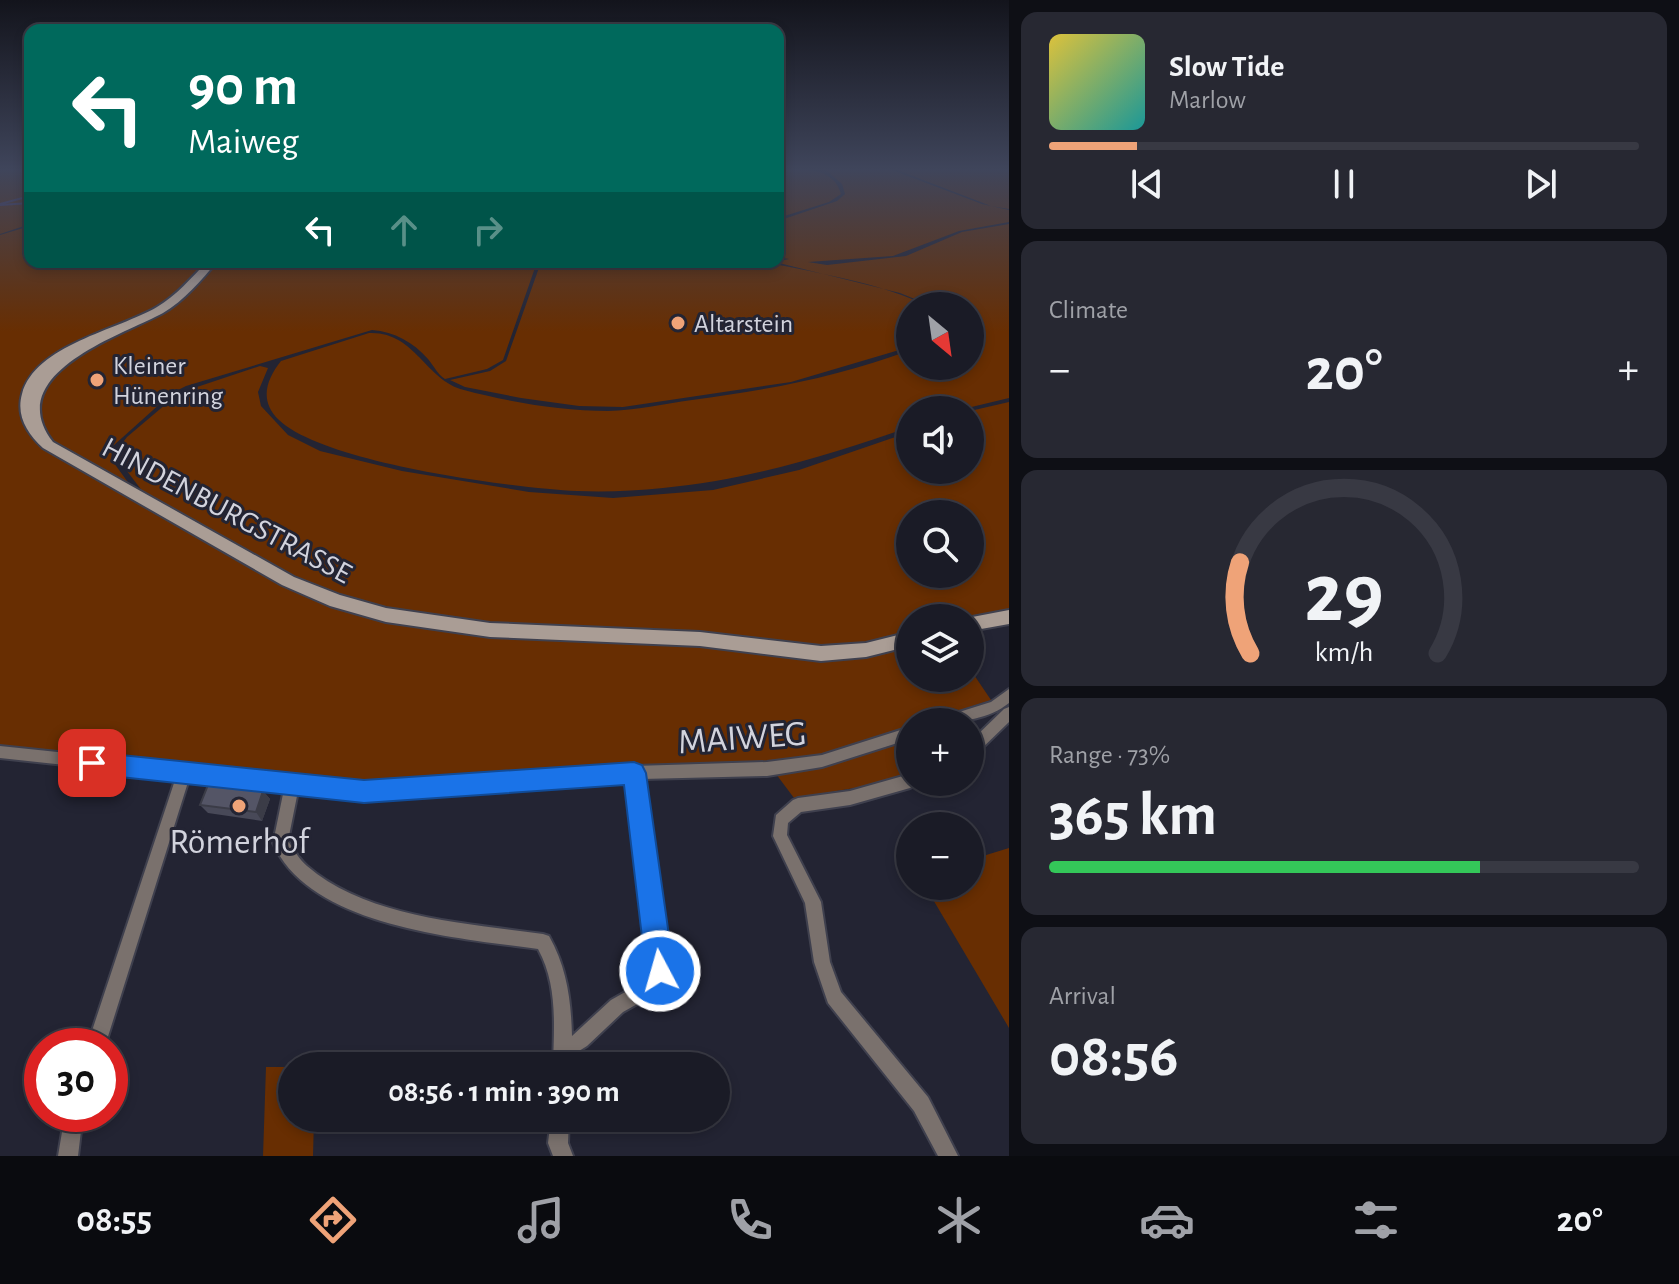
<!DOCTYPE html>
<meta charset="utf-8">
<style>
body{margin:0;font-family:"Alegreya Sans",sans-serif;background:#272832;color:#f1f3f6;height:100vh;display:flex;flex-direction:column;font-size:30px;white-space:nowrap}
*{box-sizing:border-box;margin:0}
p{font-size:26px;color:#9fa1a7}
.icon{flex:none;width:44px;height:44px;fill:none;stroke:currentColor;stroke-width:2;stroke-linecap:round;stroke-linejoin:round}
.map{position:relative;flex:1;overflow:hidden}
.sheet{display:flex;flex-direction:column;gap:12px;padding:12px;background:#0e0f15;width:670px}
.sheet>*{flex:none}
.top-card{position:absolute;left:24px;top:24px;width:760px;height:244px;border-radius:16px;box-shadow:0 4px 12px #0003,0 0 0 2px #383943;background:#00695c;color:#fff;overflow:hidden}
.needle{width:52px;rotate:151deg}
.tools{position:absolute;left:896px;top:292px;display:grid;gap:16px}
.tools a{display:grid;place-items:center;width:88px;height:88px;border-radius:50%;background:#1a1b26;box-shadow:0 4px 12px #0003,0 0 0 2px #383943;font-size:40px}
.speed{position:absolute;left:24px;top:1028px;display:flex;gap:16px;font-size:40px;font-weight:700;text-align:center}
.speed>*{display:grid;place-content:center;width:104px;height:104px;border-radius:50%;background:#1a1b26;box-shadow:0 4px 12px #0003,0 0 0 2px #383943;line-height:1}
.speed .limit{border:12px solid #d22;background:#fff;color:#111}
.pin{position:absolute;display:grid;place-items:center;width:68px;height:68px;color:#fff;margin:-34px;border-radius:16px;box-shadow:0 4px 12px #0006}
.me{position:absolute;width:88px;margin:-44px;rotate:354deg;stroke-linejoin:round;filter:drop-shadow(0 0 6px #0008)}
.turn{display:flex;align-items:center;gap:28px;height:168px;padding:0 32px;font-size:36px}
.turn .icon{width:104px;height:104px;stroke-width:2.5}
.turn b{display:block;font-size:56px;line-height:68px}
.lanes{display:flex;align-items:center;height:76px;padding:0 32px;background:#0003;justify-content:center;gap:40px;direction:ltr}
.lanes .off{opacity:.35}
.big{font-size:60px;font-weight:700;line-height:1.1}
.sheet .tile{flex:1;display:flex;flex-direction:column;justify-content:center;gap:12px;min-width:0;padding:0 28px;border-radius:16px;background:#272832}
.sheet .dial{align-items:center;gap:0}
.dial svg{height:208px;overflow:visible;fill:none;stroke:#383943;stroke-width:7;stroke-linecap:round;text-anchor:middle}
.dial text{fill:#f1f3f6;stroke:none}
.song{display:flex;align-items:center;gap:24px}
.cover{width:96px;height:96px;border-radius:12px;background:linear-gradient(135deg,hsl(50 70% 55%),hsl(180 70% 35%))}
.played{height:8px;border-radius:4px;background:linear-gradient(90deg,#efa378 15%,#383943 15%)}
.keys{display:flex;justify-content:space-around;direction:ltr}
.heat{display:flex;justify-content:space-between;align-items:center;font-size:44px;direction:ltr}
.charge{height:12px;border-radius:6px;background:linear-gradient(90deg,#34c759 73%,#383943 0)}
.trip{position:absolute;left:278px;top:1052px;width:452px;height:80px;border-radius:40px;background:#1a1b26;box-shadow:0 4px 12px #0003,0 0 0 2px #383943;font-weight:700;line-height:80px;text-align:center}
.menu{display:flex;height:128px;justify-content:space-around;align-items:center;background:#0a0b0f;color:#9fa1a7}
.menu .icon{width:56px;height:56px}
.menu .current{color:#efa378}
.menu b{font-size:36px;color:#f1f3f6}
main{display:flex;flex:1;min-height:0}
.map>svg:first-child{display:block}
.green{fill:#682e02;fill-rule:evenodd}
.lines{fill:none;stroke-linecap:round;stroke-linejoin:round}
.stream{stroke:#4c4173;stroke-width:2}
.minor-casing{stroke:#3f404e;stroke-width:4}
.secondary-casing{stroke:#3f404e;stroke-width:4}
.minor{fill:#7a716d;fill-rule:evenodd}
.secondary{fill:#aa9d95;fill-rule:evenodd}
.wall{fill:#484958}
.shaded-wall{fill:#3b3c47}
.building{fill:#545566;stroke:#3b3c47;stroke-width:2}
.route{fill:#1a73e8;stroke:#114b97;stroke-width:2}
.poi-dot{fill:#efa378;stroke:#232433;stroke-width:3}
.labels{text-anchor:middle;stroke-width:6;stroke-linejoin:round;paint-order:stroke}
.far-poi-label{font-size:26px;fill:#d2d3dd;stroke:#232433;text-anchor:start}
.street-label{font-size:30px;fill:#d2d3dd;stroke:#232433}
.near-street-label{font-size:36px;fill:#d2d3dd;stroke:#232433}
.near-poi-label{font-size:36px;fill:#d2d3dd;stroke:#232433}
</style>
<main>
<div class="map">
<svg width="1009" height="1156" viewBox="0 0 1009 1156">
<rect width="100%" height="100%" fill="#232433"/>
<path class="green" d="M0 170H30V224L0 234Z
M778 170C802 170 833 165 841 194L829 202 778 218Z
M826 170H892L982 204 1009 210V222L959 231 893 256 808 262 827 265 906 256 962 232 1009 224V398L959 410H910V427C829 455 749 480 663 488 634 491 606 492 577 491 512 488 324 463 279 420 259 401 266 380 281 361L369 333C415 331 425 380 464 390 509 402 561 411 608 411 636 410 664 404 692 400 768 390 838 377 910 350V366H970V306H932L900 293 775 262 789 259 778 257V221L837 201 845 194 842 184Z
M897 170H1009V209L991 206Z
M30 226V262H207L158 307 51 358 32 374 21 391C20 410 23 426 36 441 96 475 155 510 214 545 258 571 301 599 350 613 462 645 584 637 700 645 780 650 828 671 910 646V678H970V669L991 700 923 722H910V726L819 756 768 763 633 766 366 784 0 746V235Z
M216 262H483L504 267 489 262H537L503 360 487 369 445 379C437 374 434 366 428 359 413 342 395 332 372 330L186 386 172 393 113 446 111 459 130 485 53 442 31 410 40 374 147 319Z
M541 262H741L685 264 671 268C686 264 757 259 770 263 817 273 885 284 927 306H910V346L906 348 791 382 623 407 579 406 521 398 465 387 450 380 490 371 506 361Z
M260 366 268 368 258 392 261 406 288 435 320 451 402 471 529 492 613 498 713 490 799 470 910 432V470H970V411L1009 402V611L968 618H910V631L839 648 773 643 704 632 504 625 384 609 357 603 295 577 216 533 143 492 117 458V450L127 437 179 393ZM910 514H970V574H910Z
M910 739V774L873 785 794 798 776 774 825 767Z
M1009 848V1028L925 886H970V860Z
M266 1067H292V1118H314L313 1156H263Z"/>
<g class="lines">
<path class="stream" d="M0 204 30 196
M0 205 30 203"/>
<defs>
<path id="minor" d="M1009 689V703C989 719 963 722 938 722L940 718 991 702Z
M1009 707V722L975 755 970 757V742L1004 709Z
M910 727V739L822 767 767 776 642 779 667 958 666 983 664 989 623 1012 587 1046 571 1056V1066H553C554 1027 558 985 538 949 459 938 309 927 273 843L284 789 189 779 105 1046H87L176 777 0 758V746L364 784 634 766 767 762 822 755ZM628 780 651 958 650 978 611 1000 572 1036C571 1000 567 968 549 936L543 934C466 923 367 918 307 866 299 859 294 850 288 841L298 791 364 798Z
M910 774V782H917L915 786 910 788 850 805 801 812 788 823 787 835 821 902 830 962 841 992 928 1097 958 1156H938L914 1111 828 1003 814 962 805 903 773 836 776 815 793 800 798 798 850 791Z
M65 1114H83L78 1156H58Z
M551 1118H569L568 1143 573 1156H553L548 1143Z"/>
<path id="secondary" d="M207 262H217C201 280 184 301 163 313 122 335 0 374 53 442L294 577 340 595 386 608 490 623 700 632 821 646 866 643 910 632V646L866 657 821 661 700 646 490 637 386 622 330 606 282 585 43 448C27 433 16 416 22 394 35 345 118 330 157 307 176 296 191 278 207 262Z
M1009 610V624L970 631V618H967Z"/>
</defs>
<use href="#minor" class="minor-casing"/>
<use href="#secondary" class="secondary-casing"/>
<use href="#minor" class="minor"/>
<use href="#secondary" class="secondary"/>
</g>
<path class="wall" d="M257 790 263 791 270 799 262 821 208 813 200 805Z"/>
<path class="shaded-wall" d="M263 791 270 799 262 821 256 812Z"/>
<path class="building" d="M210 780 243 782 254 785 252 789 263 791 256 812 200 805Z"/>
<linearGradient id="sky" x2="0" y2="1"><stop stop-color="#13141c"/><stop offset="0.51" stop-color="#3f455b"/><stop offset="1" stop-color="#3f455b" stop-opacity="0"/></linearGradient>
<rect width="1009" height="332" fill="url(#sky)"/>
<path class="route" d="M92 752 364 780 634 762 642 765 646 773 674 971 670 980 660 984 650 980 646 971 624 785 364 803 92 774 84 770 81 763 84 755Z"/>
<g class="poi-dot">
<circle cx="678" cy="323" r="8"/>
<circle cx="97" cy="380" r="8"/>
<circle cx="239" cy="806" r="8"/>
</g>
<g class="labels">
<g class="far-poi-label">
<text x="694" y="332">Altarstein</text>
<text x="113" y="374">Kleiner<tspan x="113" dy="30">Hünenring</tspan></text>
</g>
<g class="street-label">
<text transform="translate(227 510) rotate(28)" y="10">HINDENBURGSTRASSE</text>
</g>
<g class="near-street-label">
<text transform="translate(742 736) rotate(-4)" y="13">MAIWEG</text>
</g>
<g class="near-poi-label">
<text x="239" y="853">Römerhof</text>
</g>
</g>
</svg>
<div class="tools">
<a><svg class="needle" viewBox="-14 -14 28 28"><path d="M0-13l5 13h-10z" fill="#e53935"/><path d="M0 13l5-13h-10z" fill="#9fa1a7"/></svg></a>
<a><svg class="icon" aria-label="sound" viewBox="0 0 24 24"><path d="M4 9h4l5-4v14l-5-4H4zM17 9q2 3 0 6"/></svg></a>
<a><svg class="icon" aria-label="search" viewBox="0 0 24 24"><circle cx="10" cy="10" r="6"/><path d="M15 15l6 6"/></svg></a>
<a><svg class="icon" aria-label="layers" viewBox="0 0 24 24"><path d="M12 4l9 5-9 5-9-5zM3 14l9 5 9-5"/></svg></a>
<a>+</a>
<a>−</a>
</div>
<div class="speed"><div class="limit">30</div></div>
<div class="pin" style="left:92px;top:763px;background:#d93025"><svg class="icon" aria-label="arrive" viewBox="0 0 24 24"><path d="M6 21V4h12l-3 4 3 4H6"/></svg></div>
<svg class="me" style="left:660px;top:971px" viewBox="-20 -20 40 40"><circle r="17" fill="#1a73e8" stroke="#fff" stroke-width="3"/><path d="M0-11L8 9 0 5-8 9z" fill="#fff"/></svg>
<div class="trip">08:56 · 1 min · 390 m</div>
<div class="top-card">
<div class="turn"><svg class="icon" aria-label="left" viewBox="0 0 24 24"><path d="M17 20v-9H6M10 6l-5 5 5 5"/></svg><div><b>90 m</b>Maiweg</div></div>
<div class="lanes"><svg class="icon" aria-label="left" viewBox="0 0 24 24"><path d="M17 20v-9H6M10 6l-5 5 5 5"/></svg><svg class="icon off" aria-label="ahead" viewBox="0 0 24 24"><path d="M12 20V5M6 11l6-6 6 6"/></svg><svg class="icon off" aria-label="right" viewBox="0 0 24 24"><path d="M7 20v-9h11M14 6l5 5-5 5"/></svg></div>
</div>
</div>
<section class="sheet">
<div class="tile">
<div class="song"><i class="cover"></i><div><b>Slow Tide</b><p>Marlow</p></div></div>
<div class="played"></div>
<div class="keys"><svg class="icon" aria-label="previous" viewBox="0 0 24 24"><path d="M18 5L8 12l10 7zM5 5v14"/></svg><svg class="icon" aria-label="pause" viewBox="0 0 24 24"><path d="M8 5v14M16 5v14"/></svg><svg class="icon" aria-label="next" viewBox="0 0 24 24"><path d="M6 5l10 7-10 7zM19 5v14"/></svg></div>
</div>
<div class="tile"><p>Climate</p>
<div class="heat"><a>−</a><b class="big">20°</b><a>+</a></div>
</div>
<div class="tile dial"><svg viewBox="0 0 100 80">
<path d="M14 69A42 42 0 1 1 86 69"/>
<path d="M14 69A42 42 0 0 1 10 34" stroke="#efa378"/>
<text x="50" y="56" font-size="32" font-weight="700">29</text>
<text x="50" y="72" font-size="11">km/h</text>
</svg></div>
<div class="tile"><p>Range · 73%</p><b class="big">365 km</b><div class="charge"></div></div>
<div class="tile"><p>Arrival</p><b class="big">08:56</b></div>
</section>
</main>
<nav class="menu">
<b>08:55</b>
<svg class="icon current" aria-label="directions" viewBox="0 0 24 24"><path d="M12 3l9 9-9 9-9-9zM9 14v-3h6M13 9l2 2-2 2"/></svg>
<svg class="icon" aria-label="music" viewBox="0 0 24 24"><path d="M9 18V5l10-2v13"/><circle cx="6" cy="18" r="3"/><circle cx="16" cy="16" r="3"/></svg>
<svg class="icon" aria-label="phone" viewBox="0 0 24 24"><path d="M5 4h4l2 5-3 2q2 4 5 5l2-3 5 2v4C11 20 4 13 5 4z"/></svg>
<svg class="icon" aria-label="climate" viewBox="0 0 24 24"><path d="M12 3v18M4 7l16 10M4 17L20 7"/></svg>
<svg class="icon" aria-label="car" viewBox="0 0 24 24"><path d="M5 17H2v-5l4-1 3-4h7l3 4 3 1v5h-3M9 17h6M6 11h13"/><circle cx="7" cy="17" r="2"/><circle cx="17" cy="17" r="2"/></svg>
<svg class="icon" aria-label="filters" viewBox="0 0 24 24"><path d="M4 7h16M4 17h16"/><circle cx="9" cy="7" r="2"/><circle cx="15" cy="17" r="2"/></svg>
<b>20°</b>
</nav>
